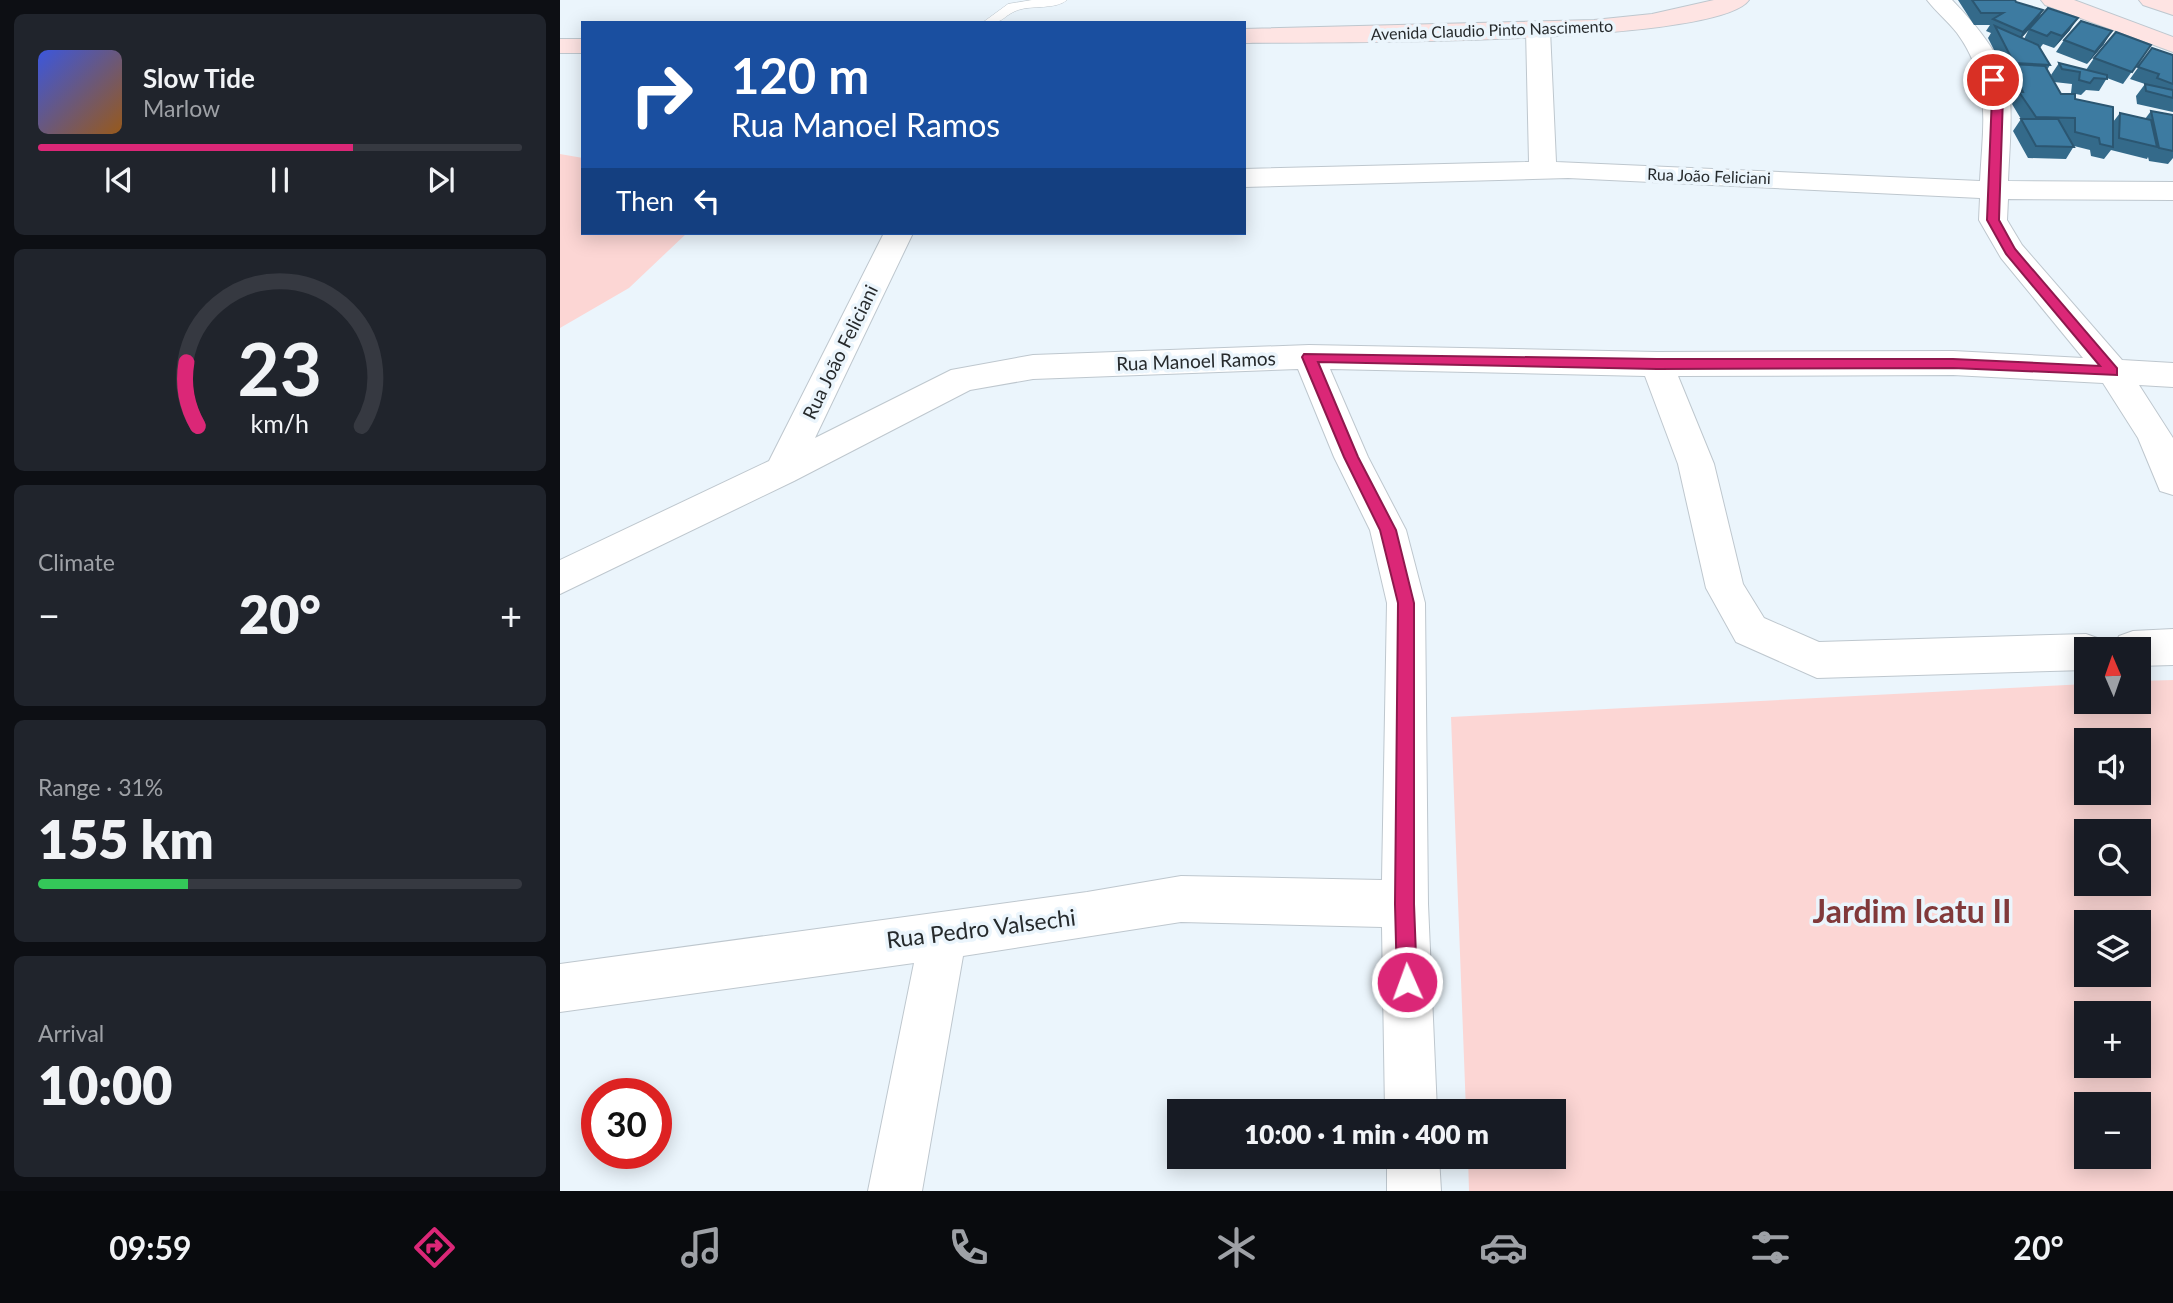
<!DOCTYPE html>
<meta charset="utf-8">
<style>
body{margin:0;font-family:Lato,sans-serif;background:#20242c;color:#f1f3f6;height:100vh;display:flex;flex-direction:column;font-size:26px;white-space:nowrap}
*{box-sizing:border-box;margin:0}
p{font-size:23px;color:#9ea1a6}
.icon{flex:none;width:38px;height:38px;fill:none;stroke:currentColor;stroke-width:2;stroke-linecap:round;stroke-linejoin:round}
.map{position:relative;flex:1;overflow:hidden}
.panel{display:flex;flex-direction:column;gap:14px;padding:14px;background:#0d0f14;width:560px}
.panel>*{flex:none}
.top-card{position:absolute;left:21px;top:21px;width:665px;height:214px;border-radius:0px;box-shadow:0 4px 18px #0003;background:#1a4fa0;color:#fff;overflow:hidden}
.needle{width:46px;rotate:358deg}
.controls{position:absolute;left:1514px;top:637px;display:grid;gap:14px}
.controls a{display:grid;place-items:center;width:77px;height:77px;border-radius:0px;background:#171b24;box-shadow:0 4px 18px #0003;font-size:35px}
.speed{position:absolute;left:21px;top:1078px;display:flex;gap:14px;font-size:35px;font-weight:700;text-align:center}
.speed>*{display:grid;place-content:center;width:91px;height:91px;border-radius:50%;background:#171b24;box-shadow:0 4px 18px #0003;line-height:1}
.speed .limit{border:10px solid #d22;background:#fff;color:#111}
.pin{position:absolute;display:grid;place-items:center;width:60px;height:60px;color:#fff;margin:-30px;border:4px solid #fff;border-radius:50%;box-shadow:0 2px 7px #0007}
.me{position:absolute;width:77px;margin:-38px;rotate:358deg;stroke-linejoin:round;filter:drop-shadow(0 0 5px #0008)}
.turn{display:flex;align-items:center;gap:24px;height:147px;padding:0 35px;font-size:32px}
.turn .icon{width:91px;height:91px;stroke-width:2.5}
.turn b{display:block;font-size:49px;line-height:60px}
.then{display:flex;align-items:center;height:66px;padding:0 35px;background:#0003;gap:14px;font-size:26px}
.big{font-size:52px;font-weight:800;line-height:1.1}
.panel .card{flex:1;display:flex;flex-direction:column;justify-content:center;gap:10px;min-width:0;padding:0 24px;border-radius:10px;background:#20242c}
.panel .dial{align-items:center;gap:0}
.dial svg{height:182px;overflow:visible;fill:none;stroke:#363941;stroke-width:7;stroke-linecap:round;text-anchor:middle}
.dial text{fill:#f1f3f6;stroke:none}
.song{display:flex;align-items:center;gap:21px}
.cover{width:84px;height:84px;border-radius:10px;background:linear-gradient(135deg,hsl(230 70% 55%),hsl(30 70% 35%))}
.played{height:7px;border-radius:4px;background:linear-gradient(90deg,#db2777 65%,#363941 65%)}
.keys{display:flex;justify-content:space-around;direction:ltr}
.heat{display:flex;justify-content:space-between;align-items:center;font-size:38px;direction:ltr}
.charge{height:10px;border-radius:5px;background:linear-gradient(90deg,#34c759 31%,#363941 0)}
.trip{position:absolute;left:607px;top:1099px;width:399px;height:70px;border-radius:0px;background:#171b24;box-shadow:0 4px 18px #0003;font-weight:800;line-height:70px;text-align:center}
.dock{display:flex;height:112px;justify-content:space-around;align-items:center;background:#090b0e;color:#9ea1a6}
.dock .icon{width:49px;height:49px}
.dock .selected{color:#db2777}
.dock b{font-size:32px;color:#f1f3f6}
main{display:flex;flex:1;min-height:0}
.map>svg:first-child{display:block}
.green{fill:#fcd6d4;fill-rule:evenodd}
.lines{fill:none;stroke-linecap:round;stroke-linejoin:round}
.lane-casing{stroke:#bec7ce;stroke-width:1}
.street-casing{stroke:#bec7ce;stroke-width:2}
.secondary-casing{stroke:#bec7ce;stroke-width:2}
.lane{fill:#fff;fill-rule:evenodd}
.street{fill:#fff;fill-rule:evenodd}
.secondary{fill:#fee4e3;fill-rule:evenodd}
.wall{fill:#346a8a}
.shaded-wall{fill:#2b5671}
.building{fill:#3d7ba1;stroke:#2b5671;stroke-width:2}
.route{fill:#db2777;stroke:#8e194d;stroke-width:2}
.labels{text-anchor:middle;stroke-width:7;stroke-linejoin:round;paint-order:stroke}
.far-street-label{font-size:16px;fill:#262a2c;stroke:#ebf5fc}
.street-label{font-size:19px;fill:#262a2c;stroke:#ebf5fc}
.near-street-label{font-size:23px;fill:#262a2c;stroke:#ebf5fc}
.near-district-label{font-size:32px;font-weight:bold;fill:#81393a;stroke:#ebf5fc}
</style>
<main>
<section class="panel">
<div class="card">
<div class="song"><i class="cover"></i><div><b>Slow Tide</b><p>Marlow</p></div></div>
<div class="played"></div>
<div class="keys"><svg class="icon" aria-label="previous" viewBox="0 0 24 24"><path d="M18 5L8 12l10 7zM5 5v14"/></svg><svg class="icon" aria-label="pause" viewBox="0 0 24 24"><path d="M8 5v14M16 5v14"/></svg><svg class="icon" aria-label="next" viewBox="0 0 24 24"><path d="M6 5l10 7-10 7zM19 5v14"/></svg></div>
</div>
<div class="card dial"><svg viewBox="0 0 100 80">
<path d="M14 69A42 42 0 1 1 86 69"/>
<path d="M14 69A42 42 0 0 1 9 41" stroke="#db2777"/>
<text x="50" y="56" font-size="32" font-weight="700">23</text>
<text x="50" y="72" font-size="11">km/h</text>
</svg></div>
<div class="card"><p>Climate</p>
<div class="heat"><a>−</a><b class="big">20°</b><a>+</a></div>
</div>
<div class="card"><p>Range · 31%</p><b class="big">155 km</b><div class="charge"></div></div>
<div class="card"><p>Arrival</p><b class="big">10:00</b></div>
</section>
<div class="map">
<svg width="1613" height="1191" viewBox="0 0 1613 1191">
<rect width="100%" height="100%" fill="#ebf5fc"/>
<path class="green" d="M0 154 23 158V233H127L69 288 0 328Z
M1613 680V1191H909L908 1157H994V1111H906L891 717 1526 684V702H1578L1579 681ZM1526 740H1578V793H1526ZM1526 831H1578V884H1526ZM1526 922H1578V975H1526ZM1526 1013H1578V1066H1526ZM1526 1104H1578V1157H1526Z"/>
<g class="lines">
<defs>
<path id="lane" d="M472 0H507C495 10 473 5 458 10 440 17 447 23 422 23L448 4Z"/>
<path id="street" d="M1367 0H1392C1417 26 1447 60 1450 98 1452 125 1449 154 1448 181L1613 182V200L1448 199 1447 220 1462 245 1562 360 1613 363V387L1579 385 1613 438V495L1600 491 1578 438 1543 383 1393 375 1118 376 1154 464 1183 584 1204 618 1259 642 1526 634 1540 639 1545 649H1526V670L1257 678 1176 642 1146 588 1118 464 1085 376 770 369 808 457 846 530 865 603 868 904 877 1111H825L822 927 621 922 403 956 362 1191H308L354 963 0 1012V964L527 892 621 876 822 880 827 603 810 530 774 457 738 369 473 379 410 390 234 481 0 594V560L209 461 324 233H353L255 438 391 370 473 355 749 345 1097 352 1393 351 1523 358 1441 258 1419 220 1420 198 1008 178 684 187V169L969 162 966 30 970 25 978 23 986 25 990 30 996 162 1420 181C1423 125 1432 81 1397 33 1388 21 1376 12 1367 0Z
M1613 629V665L1578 666V649H1553L1559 636 1573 631Z
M827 1157H879L881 1191H827Z"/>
<path id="secondary" d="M1154 0H1189C1157 46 755 42 684 43V29L1034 20 1092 14Z
M1481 0H1514L1613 37V52L1485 5Z
M1579 0H1613V15L1583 5Z
M0 39H23V53H0Z"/>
</defs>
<use href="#lane" class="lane-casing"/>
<use href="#street" class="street-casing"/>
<use href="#secondary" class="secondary-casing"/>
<use href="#lane" class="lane"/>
<use href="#street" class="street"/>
<use href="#secondary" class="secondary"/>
</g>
<path class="wall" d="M1398 0H1455L1456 2 1483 10 1476 22 1461 38 1464 39 1469 29 1510 30 1494 48 1483 44 1480 48 1490 65 1487 70 1501 94 1515 99 1553 122 1560 113 1585 119 1591 111 1613 115V158L1608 164 1589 161 1588 157 1587 159 1551 150 1544 159 1531 156 1530 150 1514 146 1506 159 1468 158 1453 131 1461 119 1452 104 1454 101 1442 76 1445 72 1428 38 1431 33 1426 31 1430 25H1414Z
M1504 40 1544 44 1527 64 1496 52Z
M1591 45 1563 84 1547 78 1539 91 1526 90 1521 95 1511 93 1512 84 1494 82 1491 75 1499 63 1526 70 1534 58Z
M1592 48 1613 55V112L1577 104 1576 96 1585 84 1570 79Z"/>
<path class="shaded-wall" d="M1483 10 1476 22 1456 44 1463 32Z
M1518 18 1510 30 1494 48 1502 36Z
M1552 31 1544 44 1527 64 1535 52Z"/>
<path class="building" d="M1412 0H1455L1456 2 1483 10 1463 32 1433 19 1443 13H1421Z
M1488 8 1518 18 1502 36 1491 32 1487 36 1469 29Z
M1521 21 1552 31 1535 52 1504 40Z
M1435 26 1478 45 1490 65 1454 63Z
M1556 32 1591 45 1572 72 1534 58Z
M1592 48 1613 55V84L1597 78 1599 74 1578 67Z
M1499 63 1547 75V79L1534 78 1530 83 1519 80 1520 72 1502 69Z
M1450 64 1485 66 1501 94H1515V99L1553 107V147L1540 144 1539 138 1515 132V118L1476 117 1459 92H1463Z
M1585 84 1613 90V98L1586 91Z
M1591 111 1613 115V151L1599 148Z
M1560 113 1591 120 1597 147 1559 138Z
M1461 119H1498L1514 147 1476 146Z"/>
<path class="route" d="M1433 77 1438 80 1443 96 1439 220 1455 249 1557 368V375L1393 368 1097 369 758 362 798 457 836 530 854 603V904L857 982 854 989 847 992 840 989 837 982 835 904 838 603 820 530 784 457 742 357 744 354 1097 359H1393L1540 366 1446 254 1427 220 1432 96 1428 80Z"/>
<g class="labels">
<g class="far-street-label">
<text transform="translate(932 30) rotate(-2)" y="6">Avenida Claudio Pinto Nascimento</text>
<text transform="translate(1149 176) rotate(2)" y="6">Rua João Feliciani</text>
</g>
<g class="street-label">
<text transform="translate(280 352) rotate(-64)" y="7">Rua João Feliciani</text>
<text transform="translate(636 361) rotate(-2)" y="7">Rua Manoel Ramos</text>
</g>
<g class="near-street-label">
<text transform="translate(421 929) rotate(-7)" y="8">Rua Pedro Valsechi</text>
</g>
<g class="near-district-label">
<text x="1352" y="923">Jardim Icatu II</text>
</g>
</g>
</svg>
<div class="controls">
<a><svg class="needle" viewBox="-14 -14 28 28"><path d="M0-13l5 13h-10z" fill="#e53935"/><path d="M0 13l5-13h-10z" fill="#9ea1a6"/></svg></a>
<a><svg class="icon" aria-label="sound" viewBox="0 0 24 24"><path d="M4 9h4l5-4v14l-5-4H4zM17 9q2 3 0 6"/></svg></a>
<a><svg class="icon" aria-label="search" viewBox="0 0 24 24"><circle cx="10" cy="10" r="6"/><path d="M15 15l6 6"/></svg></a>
<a><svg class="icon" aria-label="layers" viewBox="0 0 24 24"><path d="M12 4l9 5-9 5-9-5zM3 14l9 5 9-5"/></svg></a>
<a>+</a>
<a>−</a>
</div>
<div class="speed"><div class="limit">30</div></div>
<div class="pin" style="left:1433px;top:80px;background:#d93025"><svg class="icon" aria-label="arrive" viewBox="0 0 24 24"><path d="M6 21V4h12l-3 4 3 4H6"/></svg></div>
<svg class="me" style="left:847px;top:982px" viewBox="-20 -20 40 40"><circle r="17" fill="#db2777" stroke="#fff" stroke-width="3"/><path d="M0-11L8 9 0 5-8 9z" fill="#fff"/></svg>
<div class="trip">10:00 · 1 min · 400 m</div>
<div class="top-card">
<div class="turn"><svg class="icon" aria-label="right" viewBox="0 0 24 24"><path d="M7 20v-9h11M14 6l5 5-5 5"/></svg><div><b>120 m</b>Rua Manoel Ramos</div></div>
<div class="then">Then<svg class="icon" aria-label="left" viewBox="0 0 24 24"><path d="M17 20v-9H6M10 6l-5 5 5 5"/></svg></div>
</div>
</div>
</main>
<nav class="dock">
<b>09:59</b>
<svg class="icon selected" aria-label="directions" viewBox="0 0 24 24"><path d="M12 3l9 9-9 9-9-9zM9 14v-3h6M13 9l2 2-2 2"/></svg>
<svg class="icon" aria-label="music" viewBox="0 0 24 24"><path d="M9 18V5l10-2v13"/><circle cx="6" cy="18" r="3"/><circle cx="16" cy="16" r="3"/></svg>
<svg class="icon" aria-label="phone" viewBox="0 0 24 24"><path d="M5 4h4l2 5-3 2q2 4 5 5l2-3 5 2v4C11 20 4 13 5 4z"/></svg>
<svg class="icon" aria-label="climate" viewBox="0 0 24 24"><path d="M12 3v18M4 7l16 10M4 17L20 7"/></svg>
<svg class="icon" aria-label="car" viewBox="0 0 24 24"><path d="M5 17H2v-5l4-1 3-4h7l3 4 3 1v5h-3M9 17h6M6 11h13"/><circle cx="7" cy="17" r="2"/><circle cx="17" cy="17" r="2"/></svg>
<svg class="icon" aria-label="filters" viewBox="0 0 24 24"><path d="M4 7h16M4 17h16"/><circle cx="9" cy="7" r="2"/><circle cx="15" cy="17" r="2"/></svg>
<b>20°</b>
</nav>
